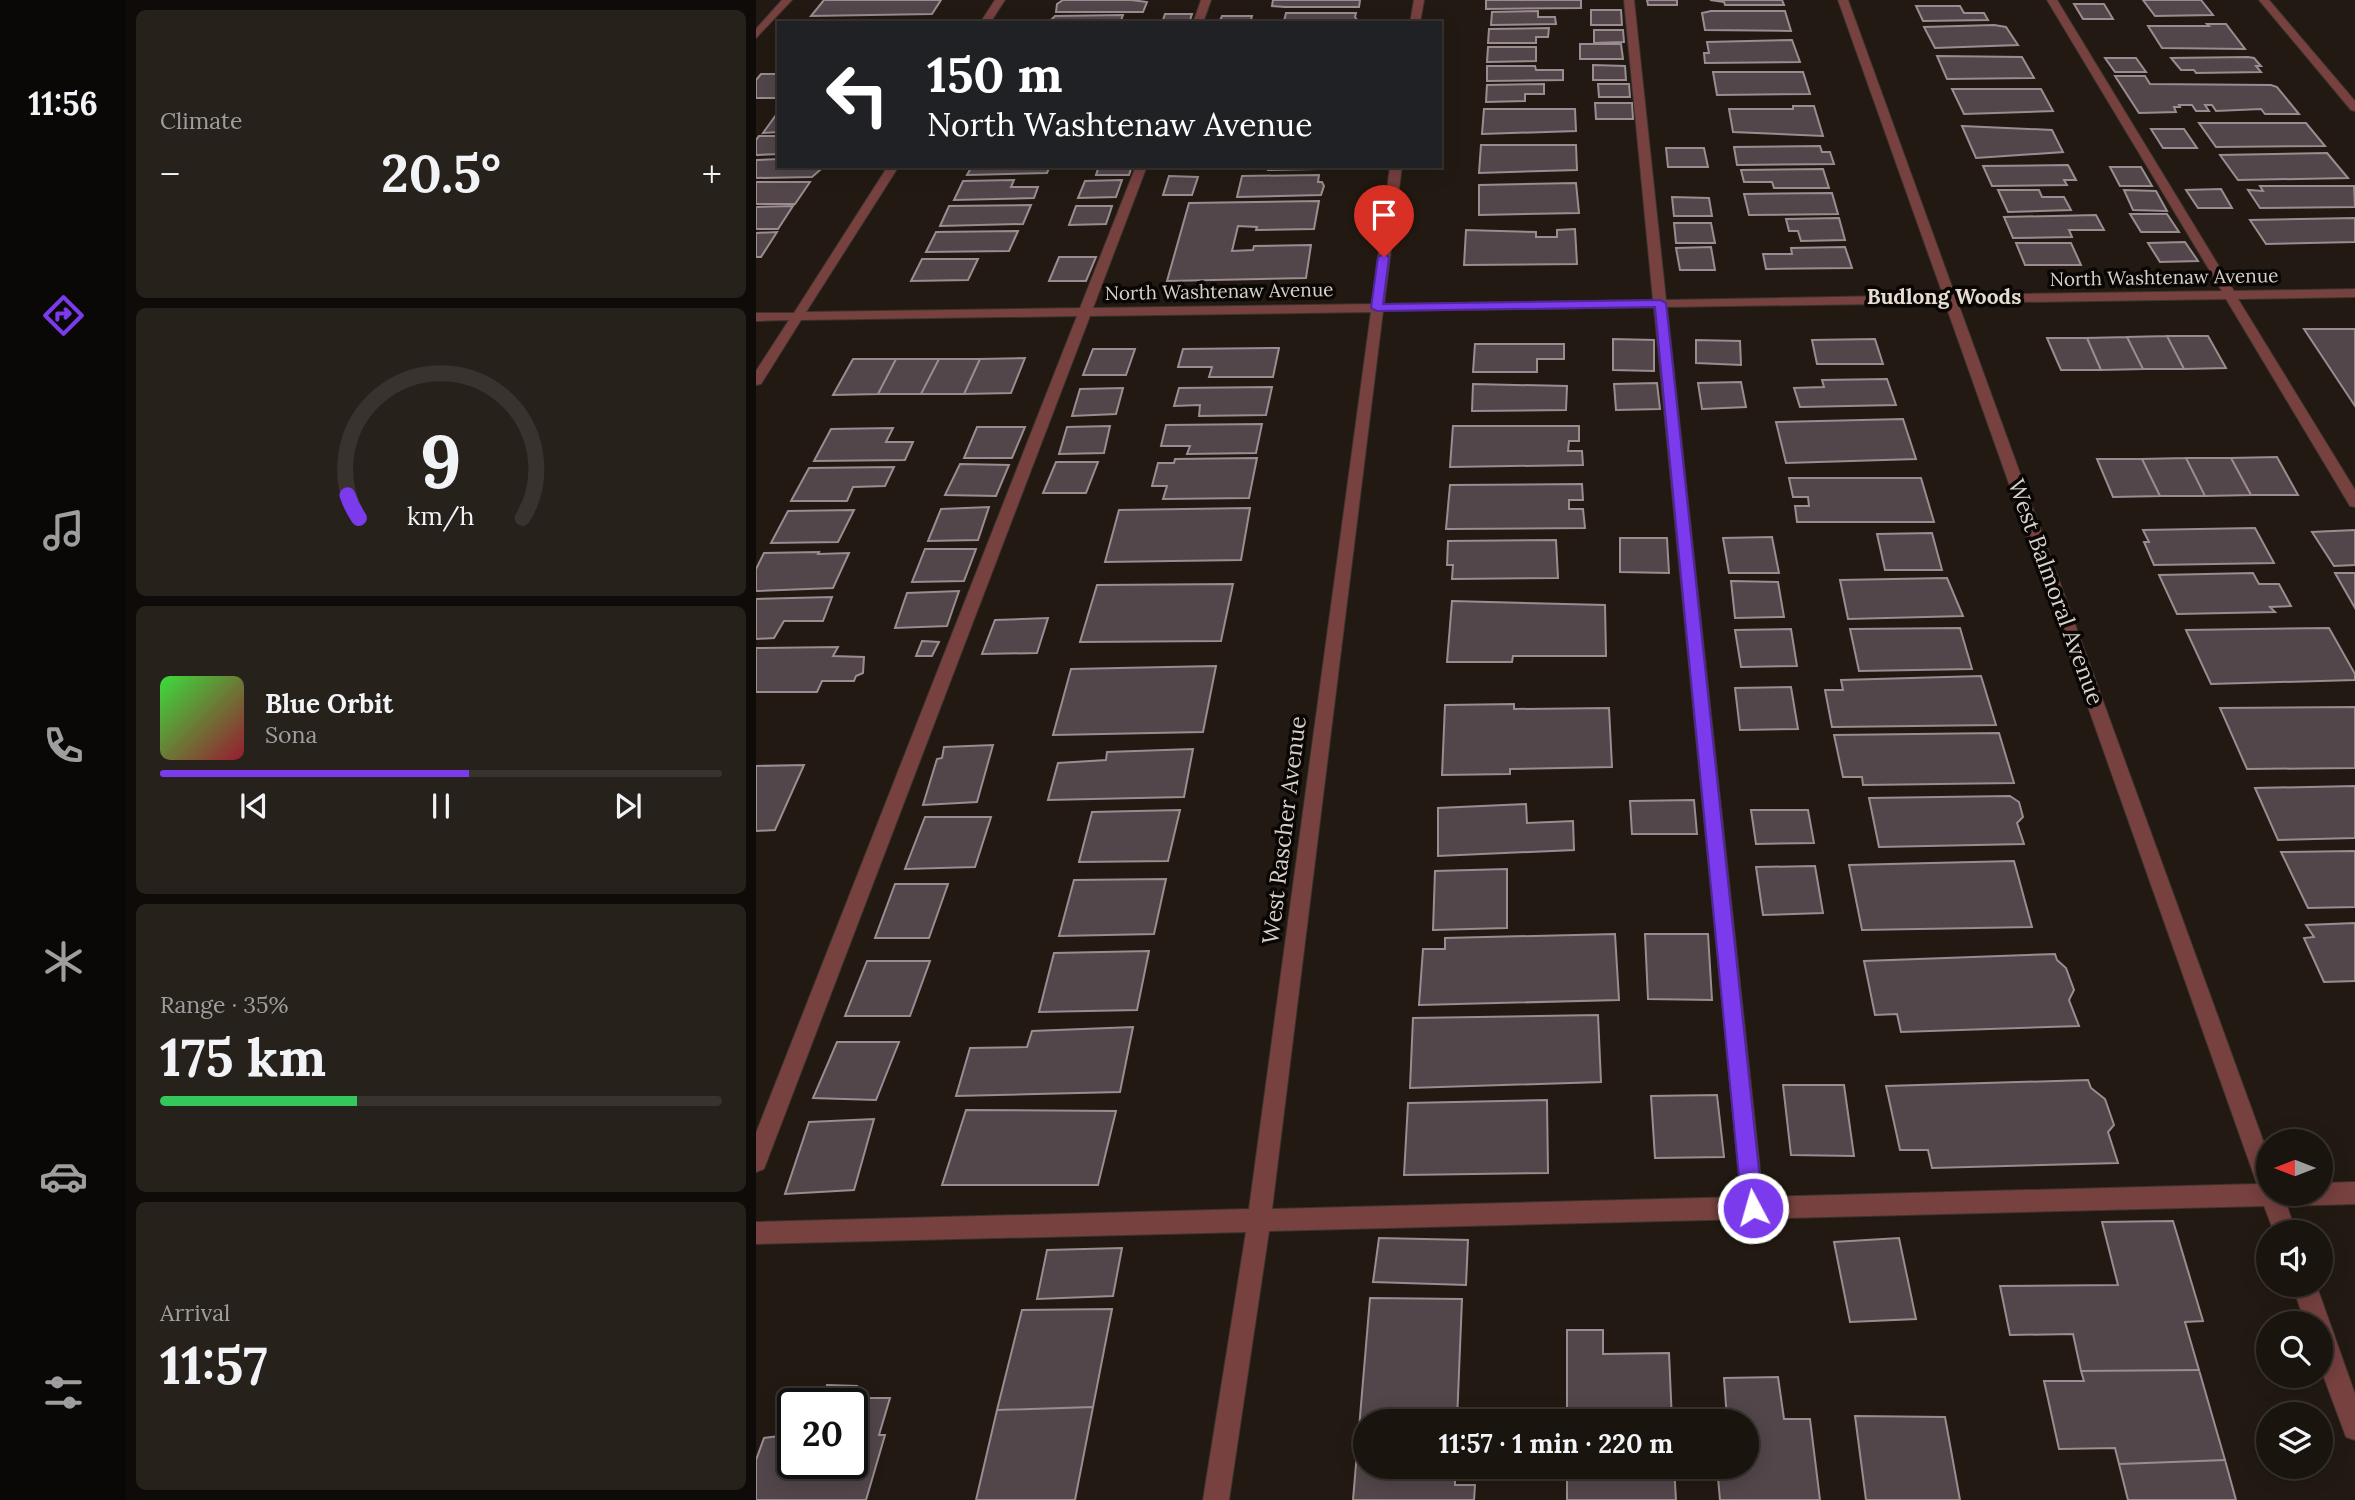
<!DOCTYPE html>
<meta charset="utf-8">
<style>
body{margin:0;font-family:Lora,serif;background:#27211c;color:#f1f3f6;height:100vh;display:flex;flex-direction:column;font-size:26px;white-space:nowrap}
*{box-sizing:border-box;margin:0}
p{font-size:23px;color:#9f9e9e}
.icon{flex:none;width:38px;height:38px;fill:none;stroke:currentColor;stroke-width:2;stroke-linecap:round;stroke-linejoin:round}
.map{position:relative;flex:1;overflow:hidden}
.drawer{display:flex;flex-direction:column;gap:10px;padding:10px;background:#0e0b08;width:630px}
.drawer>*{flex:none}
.guide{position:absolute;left:21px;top:21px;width:665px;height:147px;border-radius:0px;box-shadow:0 4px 18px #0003,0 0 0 2px #38332e;background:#202124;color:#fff;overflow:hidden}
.needle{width:46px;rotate:270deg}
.buttons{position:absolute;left:1500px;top:1129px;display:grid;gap:14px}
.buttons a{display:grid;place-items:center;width:77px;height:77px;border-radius:50%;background:#1a140e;box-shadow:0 4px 18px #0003,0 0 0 2px #38332e;font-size:35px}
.speed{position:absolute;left:21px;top:1388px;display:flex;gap:14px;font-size:35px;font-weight:700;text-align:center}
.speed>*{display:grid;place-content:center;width:91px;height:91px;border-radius:50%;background:#1a140e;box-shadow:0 4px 18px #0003,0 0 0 2px #38332e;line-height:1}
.speed .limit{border:4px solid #111;border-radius:10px;background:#fff;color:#111}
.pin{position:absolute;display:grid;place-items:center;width:60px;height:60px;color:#fff;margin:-72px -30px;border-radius:50% 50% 50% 0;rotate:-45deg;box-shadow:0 0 7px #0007}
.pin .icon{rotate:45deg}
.me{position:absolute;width:77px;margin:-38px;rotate:354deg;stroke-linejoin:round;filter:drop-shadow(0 0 5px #0008)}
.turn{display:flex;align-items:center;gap:24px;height:147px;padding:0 35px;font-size:32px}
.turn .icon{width:91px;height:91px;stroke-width:2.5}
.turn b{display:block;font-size:49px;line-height:60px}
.big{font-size:52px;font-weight:700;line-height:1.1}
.drawer .widget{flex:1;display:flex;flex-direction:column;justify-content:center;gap:10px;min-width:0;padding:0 24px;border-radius:10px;background:#27211c}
.drawer .dial{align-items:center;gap:0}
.dial svg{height:182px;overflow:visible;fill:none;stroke:#38332e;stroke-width:7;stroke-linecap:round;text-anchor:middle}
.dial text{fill:#f1f3f6;stroke:none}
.song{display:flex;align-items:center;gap:21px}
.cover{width:84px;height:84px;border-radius:10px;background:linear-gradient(135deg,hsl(120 70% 55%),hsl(350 70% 35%))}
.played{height:7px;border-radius:4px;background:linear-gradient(90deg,#7c3aed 55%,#38332e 55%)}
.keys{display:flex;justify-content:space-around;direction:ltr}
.heat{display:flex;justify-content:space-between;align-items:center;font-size:38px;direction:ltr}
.charge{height:10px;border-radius:5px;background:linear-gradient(90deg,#34c759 35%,#38332e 0)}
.trip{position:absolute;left:597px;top:1409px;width:406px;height:70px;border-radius:35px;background:#1a140e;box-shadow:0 4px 18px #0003,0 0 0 2px #38332e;font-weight:700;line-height:70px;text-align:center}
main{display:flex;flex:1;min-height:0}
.dock{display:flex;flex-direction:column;width:126px;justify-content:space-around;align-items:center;background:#0a0806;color:#9f9e9e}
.dock .icon{width:49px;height:49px}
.dock .active{color:#7c3aed}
.dock b{font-size:32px;color:#f1f3f6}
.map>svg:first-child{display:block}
.building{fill:#52464a;stroke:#9a8c91;stroke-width:2;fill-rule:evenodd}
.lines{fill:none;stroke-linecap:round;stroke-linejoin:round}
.minor-casing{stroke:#3b342c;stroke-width:2}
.minor{fill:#774140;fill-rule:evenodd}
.route{fill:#7c3aed;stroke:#51269a;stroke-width:2}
.labels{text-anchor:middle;stroke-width:7;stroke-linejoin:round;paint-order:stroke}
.far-street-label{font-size:19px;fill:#d7d1cc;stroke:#090604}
.far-neighbourhood-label{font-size:21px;font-weight:bold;fill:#e7dcd1;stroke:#090604}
.street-label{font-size:23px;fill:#d7d1cc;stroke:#090604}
</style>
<main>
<nav class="dock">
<b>11:56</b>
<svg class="icon active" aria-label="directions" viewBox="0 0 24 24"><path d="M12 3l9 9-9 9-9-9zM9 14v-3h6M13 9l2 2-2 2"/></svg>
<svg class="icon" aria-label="music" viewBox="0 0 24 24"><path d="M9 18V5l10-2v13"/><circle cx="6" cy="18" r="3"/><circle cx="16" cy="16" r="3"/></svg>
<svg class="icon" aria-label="phone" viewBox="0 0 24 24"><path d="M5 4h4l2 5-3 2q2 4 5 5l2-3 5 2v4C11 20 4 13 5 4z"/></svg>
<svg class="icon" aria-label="climate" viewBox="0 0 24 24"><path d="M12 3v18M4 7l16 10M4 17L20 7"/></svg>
<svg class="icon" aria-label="car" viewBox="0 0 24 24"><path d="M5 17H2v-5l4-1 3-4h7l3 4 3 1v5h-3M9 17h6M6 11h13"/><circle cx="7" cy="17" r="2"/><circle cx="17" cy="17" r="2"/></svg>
<svg class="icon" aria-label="filters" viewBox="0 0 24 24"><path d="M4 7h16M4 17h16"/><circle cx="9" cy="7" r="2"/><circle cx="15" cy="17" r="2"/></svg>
</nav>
<section class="drawer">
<div class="widget"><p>Climate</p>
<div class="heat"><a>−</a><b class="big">20.5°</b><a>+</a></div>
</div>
<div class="widget dial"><svg viewBox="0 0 100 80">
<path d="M14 69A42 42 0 1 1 86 69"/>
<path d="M14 69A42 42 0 0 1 9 59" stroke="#7c3aed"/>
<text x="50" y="56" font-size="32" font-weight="700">9</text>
<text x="50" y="72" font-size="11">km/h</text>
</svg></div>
<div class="widget">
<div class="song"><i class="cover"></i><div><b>Blue Orbit</b><p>Sona</p></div></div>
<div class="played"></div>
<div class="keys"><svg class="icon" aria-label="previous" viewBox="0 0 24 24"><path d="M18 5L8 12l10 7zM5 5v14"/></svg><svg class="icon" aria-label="pause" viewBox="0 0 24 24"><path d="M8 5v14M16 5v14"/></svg><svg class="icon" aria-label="next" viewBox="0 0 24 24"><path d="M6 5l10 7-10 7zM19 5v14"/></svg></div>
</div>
<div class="widget"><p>Range · 35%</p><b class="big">175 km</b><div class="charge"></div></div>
<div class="widget"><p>Arrival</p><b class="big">11:57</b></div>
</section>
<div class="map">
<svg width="1599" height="1500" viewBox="0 0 1599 1500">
<rect width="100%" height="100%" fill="#221a12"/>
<path class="building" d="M68 0H185L176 14 55 16Z
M307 0H375L391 2 387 12H300L301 4Z
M517 0H604L603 7H529L516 6Z
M730 0H825V8L730 9Z
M891 0H921V5H892Z
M954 0H1026L1028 5H969L968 2Z
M1387 0H1445L1457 15 1399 16Z
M1318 4H1348L1357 19H1327Z
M1160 6H1204L1208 13H1228L1232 20 1167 21Z
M835 10H865L866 25H835Z
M782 11V17H799L800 24 735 25 736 12Z
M955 11H1029L1035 31 949 30 946 13Z
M530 13H600L599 17 602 21 532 23 528 21Z
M409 14H436L433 23H406Z
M367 15 364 23H292L299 16Z
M466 16H496L494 23H463Z
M1451 24H1470L1489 49 1406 48 1392 26H1453Z
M1238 25 1250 27 1262 45 1179 48 1168 27Z
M793 28 792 37H780V43H732L733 29Z
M838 30H867L868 42 838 43Z
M1036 40 1044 62 949 63 948 53H953L951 42Z
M824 44H865L867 59H824Z
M732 47H780V61L731 62Z
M1181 56 1266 57 1278 78 1191 79Z
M1492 57 1498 58 1505 66H1500L1505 72 1440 73 1438 70H1425L1415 58Z
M1349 58H1380L1390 72H1359Z
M837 65 869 66 870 80H837Z
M731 66H779L780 70H807V80L731 81Z
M957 72H1047L1054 94 961 95Z
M5 74H23V98H0V80Z
M1359 76H1389L1394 84 1515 85 1521 87 1543 114H1509L1505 109 1460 111 1456 105H1449L1453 111H1440L1436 105H1423L1424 107H1418L1420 112 1383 113Z
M788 84V94H769V101L730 102 731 85Z
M842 84H873L874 97H843Z
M1196 89H1285L1297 111 1208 114Z
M839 103H876L877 119H840Z
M1037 106H1058L1067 136 977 132 973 109H1037Z
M728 109H819L820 131 726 134Z
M20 115H23V132L7 133Z
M1443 123H1550L1569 146 1460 147Z
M1206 126 1296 130 1307 152 1220 158Z
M1395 129H1428L1441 148H1407Z
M3 136H23V154L0 155V140Z
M725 145H820L821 170 723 173Z
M1064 146 1066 152H1074L1078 164 981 165 978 147Z
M910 148H948L952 167H912Z
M1571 153 1592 178 1482 180 1464 155Z
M23 159V166H59L64 170 56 177 0 178V160Z
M1312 165 1320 180H1308L1311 185 1236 186 1227 166Z
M216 166H294L291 173 211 175Z
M343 166H376L373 175H340Z
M513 166H562L561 169 512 170Z
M1354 167H1385L1396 186H1364Z
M1067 169 1073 188H1018L1016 182H988L985 170Z
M563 175 562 182H566L568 186 565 195 481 197 486 176Z
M413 176 442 177 436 195H407Z
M258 180 255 187H282L278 198 198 200 207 181Z
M366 180 360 197 322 198 329 181Z
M0 182H54L39 204H0Z
M820 183 823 213 723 215V185Z
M1504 186H1598L1599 207 1504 208 1492 190 1507 191Z
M1465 189 1476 208H1442L1430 190Z
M1242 190H1283L1286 197H1308L1315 210 1252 212Z
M1368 190 1400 191 1411 211 1377 210Z
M1076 193 1082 214 993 215 988 194Z
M916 197 953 198 956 216H918Z
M563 201 558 229 500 230 501 227 482 226 476 251 497 250 498 246 555 245 550 278 411 281 433 203Z
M275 205 267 224 184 226 193 206Z
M37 206 22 229H0V207Z
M320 206H356L350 224 313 225Z
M1374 214H1411L1423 232H1385Z
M1340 215 1348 230H1313L1316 237 1257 238 1248 217Z
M1083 218 1089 240 1045 241 1042 231H1033L1030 219Z
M1599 218V242L1510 244 1494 220Z
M918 223H955L959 243H920Z
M819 229 821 264 708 265 710 230 780 232V237H801V230Z
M262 231 253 251 170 252 180 232Z
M21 232 5 257H0V233Z
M1429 242 1442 261 1404 262 1392 243Z
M1260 243H1315L1325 265H1269Z
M955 247 959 270H924L920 248Z
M1089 247 1096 268 1010 269 1007 254H1036L1035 248Z
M303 257H340L330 281H293Z
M166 259H222L212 280 155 281Z
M1548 329H1599V406Z
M1411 336H1452L1470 368 1428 369Z
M1411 336 1428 369H1387L1371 337Z
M1371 337 1387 369 1345 370 1331 338Z
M1291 338H1331L1345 370H1305Z
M857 339 898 340V371L857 370Z
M1119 339 1127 364H1061L1056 340Z
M940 340 984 341 985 365 940 363Z
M719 344H808V359H781V372H717Z
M523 348 517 377H453L456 367H422L427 349Z
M337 349H379L370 375H327Z
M269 358 255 393 208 394 224 359Z
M97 359H140L122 394 77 395Z
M140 359H183L165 394H122Z
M183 359H224L208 394H165Z
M1131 379 1140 405 1044 407 1038 388 1068 387 1066 380Z
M985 382 990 407 946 409 942 383Z
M901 383 904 409 860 410 858 384Z
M717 384 811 386 810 410 716 411Z
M516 387 510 415 443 416 444 405 418 406 423 388Z
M367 388 360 414 316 416 324 389Z
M1147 419 1160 459 1030 463 1020 422Z
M506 424 500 453 431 454 434 446H405L410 425Z
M354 426 348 453 303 454 311 427Z
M697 426H823V441H813L812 451H826L827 465 694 467Z
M221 427H269L256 458H208Z
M137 428 130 442H157L149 460 58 461 75 429Z
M1521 457 1542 495H1495L1475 458Z
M501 458 493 498 407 499 411 486H396L402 463H418L419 459Z
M1430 458 1449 496H1404L1386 459Z
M1430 458H1475L1495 495 1449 496Z
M1341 459H1386L1404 496 1357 497Z
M300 462H342L330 493H287Z
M204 464 253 465 240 496 189 495Z
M138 467 129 486 97 487 91 501H35L53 468Z
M1033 478H1165L1178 522H1041L1039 506H1053L1052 497H1037Z
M826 484 827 500H813V509H827L829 528 690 529 694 485Z
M233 507 222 540 172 541 185 509Z
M494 508 485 560 349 562 363 510Z
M98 510 82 542 15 543 32 511Z
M1499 528 1518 563 1398 565 1388 542H1393L1387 530Z
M1599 530V565L1578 566 1556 532Z
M1176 533 1186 570H1129L1121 534Z
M1016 537 1023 573H973L967 538Z
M864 538H911L913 573 864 572Z
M800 540 802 578 696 579 697 565H691L692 541Z
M169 549H220L208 581 156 582Z
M63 552 62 554 93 553 77 588 0 591V569L8 553Z
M1497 573 1503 584H1523L1535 606 1514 607 1519 612 1421 614 1403 575Z
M1579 573H1599V608Z
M1191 578 1207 616 1092 619 1084 580Z
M975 581 1022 582 1028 617 979 618Z
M477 584 465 641 324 642 341 585Z
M203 591 191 626 139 628 151 593Z
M76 597 67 621H28L18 638 0 639V599Z
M696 601 849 605 850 656H757L756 662H691Z
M292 618 281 653 226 654 239 620Z
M1204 628 1216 669 1103 671 1094 629Z
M1573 628 1599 674V680L1455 684 1430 630Z
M1035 629 1041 666 985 667 979 630Z
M166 641 183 642 176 656H160Z
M82 647 77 656 108 657 107 673 100 676 98 681H66L61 692H0V648Z
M460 666 447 732 297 735 315 669Z
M1225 676 1240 725 1076 727 1069 690H1087L1085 680Z
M1035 687 1042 729 984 730 979 688Z
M758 704V709L853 708 856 767 754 769V774L686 775 689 705Z
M1599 707V768L1491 769 1464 708Z
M1243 733 1258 783 1107 785 1106 777H1087L1078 735Z
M237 745 221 802 167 805 181 759 186 758 188 747Z
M437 749 428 797 292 800 302 763 350 760 351 752Z
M48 765 19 830 0 831V766Z
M1599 786V838L1522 840 1499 788Z
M1254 796 1263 802 1267 817 1261 823 1268 844 1123 847 1113 798Z
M938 800 941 834H876L874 801Z
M770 804 771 823 817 821 818 850 682 856V808Z
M424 810 412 861 323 862 336 812Z
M995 810H1052L1058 843 1000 844Z
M169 817H235L219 867 149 869Z
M1599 851V907L1552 908 1525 852Z
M1258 861 1276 927 1106 930 1093 865Z
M1059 866 1067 913 1007 915 1000 867Z
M751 869V928L677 930 679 871Z
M410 879 398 934 303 936 318 880Z
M139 884H192L173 938H119Z
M1599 923V981L1568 982 1548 938 1558 937 1550 925Z
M859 934 863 1000 663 1005 667 949H689V938Z
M889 934H952L956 1000 892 999Z
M393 951 381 1010 283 1012 298 953Z
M1299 954 1301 960 1310 968 1318 990 1313 1000 1323 1026 1145 1032 1141 1014 1119 1015 1108 961Z
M111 961H174L154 1016H89Z
M842 1015 845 1082 654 1088 657 1018Z
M377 1027 364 1092 200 1096 214 1048 271 1047 276 1031Z
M81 1042H143L120 1100 57 1098Z
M1332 1080 1335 1088 1349 1099 1358 1125 1352 1132 1362 1163 1176 1168 1172 1150H1144L1130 1086Z
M1027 1085H1088L1098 1156 1035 1155Z
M961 1095 968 1157 899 1158 895 1096Z
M791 1100 792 1173 648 1175 652 1103Z
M210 1110 360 1111 342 1185H186Z
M118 1119 98 1190 29 1194 53 1122Z
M1417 1221 1447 1321 1429 1322 1443 1370 1325 1371 1317 1334 1254 1335 1244 1286 1362 1285 1346 1222Z
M623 1238 712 1240 710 1285 617 1282Z
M1143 1238 1160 1319 1094 1322 1078 1242Z
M366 1248 357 1296 281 1299 291 1250Z
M614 1298 706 1299 701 1421H609V1466H699V1485H719L718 1500H597Z
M356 1309 337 1407 241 1410 266 1310Z
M811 1330H847V1354L913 1353 916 1421H811Z
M1443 1370 1469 1460 1363 1464 1359 1448 1303 1449 1288 1381H1328L1325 1371Z
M1022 1377 1028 1419H1054L1064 1500H964L961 1466H990V1421H958L971 1419 968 1378Z
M71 1385 101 1386 98 1398H134L123 1435H129L110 1500H0V1460L8 1438 23 1436 33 1403H65ZM37 1404H96V1463H37Z
M337 1407 319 1500H220L241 1410Z
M1099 1416 1189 1417 1204 1500H1110Z
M1469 1460 1480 1500H1372L1363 1464Z
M811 1466H918L920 1500H811Z"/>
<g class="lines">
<defs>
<path id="minor" d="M26 0H36L0 38V29Z
M239 0H249L234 23H224Z
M445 0H455L447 23H437Z
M658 0H668L664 23H654Z
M868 0H878L910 300 1187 295 1082 0H1092L1199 295 1466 291 1291 0H1301L1478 291 1599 289V297L1482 299 1599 490V507L1594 506 1470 299 1202 303 1512 1154V1194H1564V1183L1599 1182V1204L1531 1206 1540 1232H1518L1508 1206 513 1231 473 1500H447L490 1232 0 1244V1222L493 1209 615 312 334 316 11 1161 8 1169 0 1172V1133L321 316 45 320 5 384 0 385V371L33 320 0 321V313H38L132 166H143L50 312 324 308 380 166H391L337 308 616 304 634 166H646L628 304 897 300ZM1189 303 1501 1184 1007 1197 911 307ZM898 307 985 1197 516 1209 627 311Z
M1503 0H1513L1599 101V111L1595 110Z
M1536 1284H1560L1599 1394V1440L1590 1437 1564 1367V1323H1549Z"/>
</defs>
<use href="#minor" class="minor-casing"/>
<use href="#minor" class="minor"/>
</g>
<path class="route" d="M628 254 633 257 627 304 904 300 910 303 1007 1208 1004 1215 997 1218 989 1215 986 1208 899 307 621 311 615 308 622 257Z"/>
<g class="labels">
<g class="far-street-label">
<text transform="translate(1408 277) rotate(-1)" y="7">North Washtenaw Avenue</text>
<text transform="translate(463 291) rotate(-1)" y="7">North Washtenaw Avenue</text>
</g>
<g class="far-neighbourhood-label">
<text x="1188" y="304">Budlong Woods</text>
</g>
<g class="street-label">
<text transform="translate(1300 592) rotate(70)" y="8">West Balmoral Avenue</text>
<text transform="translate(528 830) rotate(-83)" y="8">West Rascher Avenue</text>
</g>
</g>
</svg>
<div class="buttons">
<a><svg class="needle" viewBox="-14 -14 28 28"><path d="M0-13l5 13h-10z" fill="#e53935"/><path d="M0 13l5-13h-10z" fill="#9f9e9e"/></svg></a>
<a><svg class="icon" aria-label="sound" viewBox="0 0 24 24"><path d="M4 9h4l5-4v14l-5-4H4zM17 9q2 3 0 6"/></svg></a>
<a><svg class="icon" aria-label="search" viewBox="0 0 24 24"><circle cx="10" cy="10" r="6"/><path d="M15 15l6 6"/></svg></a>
<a><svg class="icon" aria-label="layers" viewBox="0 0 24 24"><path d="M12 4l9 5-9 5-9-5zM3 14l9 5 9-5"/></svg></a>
</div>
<div class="speed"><div class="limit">20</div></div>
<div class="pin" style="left:628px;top:257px;background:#d93025"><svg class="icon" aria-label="arrive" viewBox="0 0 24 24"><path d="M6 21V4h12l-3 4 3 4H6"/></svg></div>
<svg class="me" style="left:997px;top:1208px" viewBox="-20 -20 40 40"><circle r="17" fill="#7c3aed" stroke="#fff" stroke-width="3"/><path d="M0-11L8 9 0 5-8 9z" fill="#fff"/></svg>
<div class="trip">11:57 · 1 min · 220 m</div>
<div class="guide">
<div class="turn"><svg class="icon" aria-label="left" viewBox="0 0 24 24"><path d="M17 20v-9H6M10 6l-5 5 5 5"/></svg><div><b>150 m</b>North Washtenaw Avenue</div></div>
</div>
</div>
</main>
